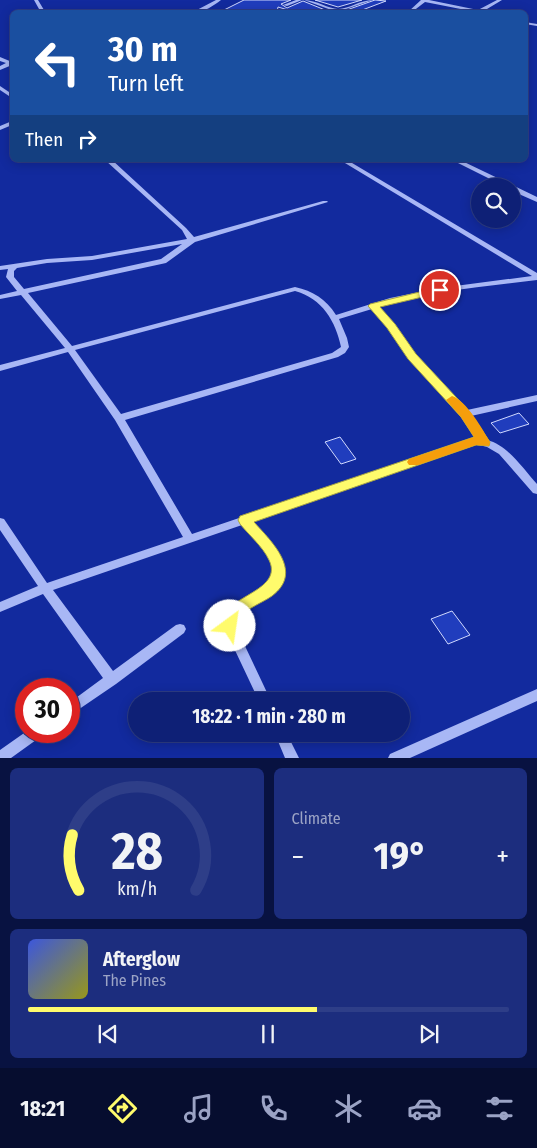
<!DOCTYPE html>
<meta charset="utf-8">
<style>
body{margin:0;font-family:"Fira Sans Condensed",sans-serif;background:#1c2d7e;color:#f1f3f6;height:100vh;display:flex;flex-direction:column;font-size:19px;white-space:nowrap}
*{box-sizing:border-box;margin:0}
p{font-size:16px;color:#9ba3c5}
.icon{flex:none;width:28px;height:28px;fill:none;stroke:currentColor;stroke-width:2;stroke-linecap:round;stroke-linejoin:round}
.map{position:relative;height:758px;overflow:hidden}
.panel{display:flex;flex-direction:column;gap:10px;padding:10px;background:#081241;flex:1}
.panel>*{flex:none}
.hud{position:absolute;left:10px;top:10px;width:518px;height:152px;border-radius:8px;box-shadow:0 2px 12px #0003,0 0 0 1px #2e3e88;background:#1a4fa0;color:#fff;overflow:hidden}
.tools{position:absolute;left:471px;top:178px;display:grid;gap:10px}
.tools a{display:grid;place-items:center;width:50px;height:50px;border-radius:50%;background:#0e2076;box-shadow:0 2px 12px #0003,0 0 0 1px #2e3e88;font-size:25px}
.speed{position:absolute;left:15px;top:678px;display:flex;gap:10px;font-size:25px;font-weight:700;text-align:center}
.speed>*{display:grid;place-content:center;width:65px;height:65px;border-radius:50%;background:#0e2076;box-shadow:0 2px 12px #0003,0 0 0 1px #2e3e88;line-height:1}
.speed .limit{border:8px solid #d22;background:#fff;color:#111}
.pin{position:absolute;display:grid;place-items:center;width:42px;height:42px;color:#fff;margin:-21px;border:2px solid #fff;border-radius:50%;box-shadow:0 1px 5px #0007}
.me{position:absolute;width:55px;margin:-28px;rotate:31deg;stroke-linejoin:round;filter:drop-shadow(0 0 4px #0008)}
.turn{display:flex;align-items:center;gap:18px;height:105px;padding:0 15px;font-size:22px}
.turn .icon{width:65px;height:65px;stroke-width:2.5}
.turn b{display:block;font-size:35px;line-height:42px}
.then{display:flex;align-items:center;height:48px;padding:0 15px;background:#0003;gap:10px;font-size:19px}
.big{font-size:38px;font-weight:700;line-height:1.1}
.panel .widget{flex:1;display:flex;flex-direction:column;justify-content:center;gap:8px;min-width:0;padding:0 18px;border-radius:8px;background:#1c2d7e}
.panel .dial{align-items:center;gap:0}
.dial svg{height:130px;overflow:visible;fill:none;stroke:#2e3e88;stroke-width:7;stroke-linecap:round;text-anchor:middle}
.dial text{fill:#f1f3f6;stroke:none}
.song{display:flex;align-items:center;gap:15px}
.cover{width:60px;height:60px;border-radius:8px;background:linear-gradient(135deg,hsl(230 70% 55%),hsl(60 70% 35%))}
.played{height:5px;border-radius:2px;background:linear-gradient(90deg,#fffb6c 60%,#2e3e88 60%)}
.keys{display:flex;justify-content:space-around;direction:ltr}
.heat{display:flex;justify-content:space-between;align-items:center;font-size:28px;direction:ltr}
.panel .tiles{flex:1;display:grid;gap:10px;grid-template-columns:1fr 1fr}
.widget:last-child{grid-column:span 2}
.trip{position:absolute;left:128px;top:692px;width:282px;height:50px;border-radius:25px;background:#0e2076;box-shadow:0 2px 12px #0003,0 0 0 1px #2e3e88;font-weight:700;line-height:50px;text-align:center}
.tab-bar{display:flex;height:80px;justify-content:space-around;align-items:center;background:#060d2f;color:#9ba3c5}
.tab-bar .icon{width:35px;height:35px}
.tab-bar .current{color:#fffb6c}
.tab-bar b{font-size:22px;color:#f1f3f6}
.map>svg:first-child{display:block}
.building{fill:#203dbd;stroke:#d1d9fe}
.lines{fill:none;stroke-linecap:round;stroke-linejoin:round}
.minor{fill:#a8b7f5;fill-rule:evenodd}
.route{fill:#fffb6c;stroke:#a6a346}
.slow{fill:#f59e0b}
</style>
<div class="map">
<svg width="537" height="758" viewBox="0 0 537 758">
<rect width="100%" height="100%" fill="#122a9e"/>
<path class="building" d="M244 0H291L281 4 287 8 303 1 330 12H295L278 7 277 12H220Z
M315 0H362L338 7Z
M375 0 386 1 357 12H341Z
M519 413 529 424 500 433 491 423Z
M340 437 356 459 341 464 325 442Z
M452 611 470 635 448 644 431 619Z"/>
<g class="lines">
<path class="minor" d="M34 0H38L44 10 39 12H34L39 9Z
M216 0H221C213 6 203 13 193 12Z
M296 0H302L287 6 283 5Z
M304 0C316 0 329 9 338 9 349 9 360 0 373 0L337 12H332L334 11Z
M421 0H429L478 10 497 0H502L482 12H476L425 2 412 12H408Z
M525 22 537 24V26L525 24Z
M0 57 12 62V65L0 70V66L6 63 0 61Z
M0 86 12 94V98L0 90Z
M12 121V125L0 130V126Z
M105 160H112L186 228 194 237 323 201H327L328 202 195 242 166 263 28 293 72 346 295 287C313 291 326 299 336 315L390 298 440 288 532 276 340 160H347L537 273V280C484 287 430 291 378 307L394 324 415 355 467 410 537 395V401L471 416 487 440C508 445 523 469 537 484V494L533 493 499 454 487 447 476 444 252 522C267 539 299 569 274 590 257 606 246 601 236 627L271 701H259L224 627 232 609 242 599 266 584 272 577V566L264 550 242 525 53 590 113 671 176 625 180 624 184 625 186 629 184 633 116 684 69 716V703L103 678 43 594 0 612V602L38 586 0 530V518L4 519 47 583 183 537 115 420 68 352 0 371V365L65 348 21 295 0 299V295L17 291 6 277 8 269 0 270V266L47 259 92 256 187 239 182 230ZM182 244 161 259 24 289 14 277V271L17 268 47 263 92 260ZM295 291C322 298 336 322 341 347L332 353 121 414 75 350ZM372 309 388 328 409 359 462 416 476 438 192 534 125 420 338 357 345 353 349 347 347 338 339 319Z
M452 160H460L537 197V202L512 191V186H504Z
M537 689V701L410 758H388L390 754Z
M27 731H44L43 735 11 758H0V750Z
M275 734H287L299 758H285Z"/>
</g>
<path class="route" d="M440 287 444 288V292L380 307 395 324 416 354 469 411 490 442 489 446 476 445 254 522C272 542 304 572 272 596 262 603 249 607 240 617 237 621 237 626 235 631L230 633 224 631C208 597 286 595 269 560 263 547 249 535 240 524L238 520 240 516 474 437 461 417 408 359 387 328 368 306 370 304Z"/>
<path class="slow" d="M452 396C466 400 483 430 490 442L489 446 476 445 418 465H409L407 462 409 459 474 437 461 417 446 400Z"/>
</svg>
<div class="tools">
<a><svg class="icon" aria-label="search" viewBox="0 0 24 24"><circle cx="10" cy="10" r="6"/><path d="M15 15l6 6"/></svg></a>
</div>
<div class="speed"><div class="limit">30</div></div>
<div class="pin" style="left:440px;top:290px;background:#d93025"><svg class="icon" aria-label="arrive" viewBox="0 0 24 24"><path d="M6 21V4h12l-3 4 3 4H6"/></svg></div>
<svg class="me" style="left:230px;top:626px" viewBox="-20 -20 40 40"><circle r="19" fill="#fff"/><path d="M0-13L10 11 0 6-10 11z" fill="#fffb6c"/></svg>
<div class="trip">18:22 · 1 min · 280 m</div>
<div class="hud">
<div class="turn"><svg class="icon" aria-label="left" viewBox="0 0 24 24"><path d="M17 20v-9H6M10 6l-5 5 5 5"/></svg><div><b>30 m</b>Turn left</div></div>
<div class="then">Then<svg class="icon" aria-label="right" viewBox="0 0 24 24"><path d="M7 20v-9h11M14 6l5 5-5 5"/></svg></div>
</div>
</div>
<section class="panel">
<div class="tiles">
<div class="widget dial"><svg viewBox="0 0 100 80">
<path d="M14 69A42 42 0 1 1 86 69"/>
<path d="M14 69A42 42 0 0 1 10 35" stroke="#fffb6c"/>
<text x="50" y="56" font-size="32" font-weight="700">28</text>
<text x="50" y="72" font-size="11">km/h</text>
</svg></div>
<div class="widget"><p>Climate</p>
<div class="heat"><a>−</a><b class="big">19°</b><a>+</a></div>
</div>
<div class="widget">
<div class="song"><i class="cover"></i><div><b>Afterglow</b><p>The Pines</p></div></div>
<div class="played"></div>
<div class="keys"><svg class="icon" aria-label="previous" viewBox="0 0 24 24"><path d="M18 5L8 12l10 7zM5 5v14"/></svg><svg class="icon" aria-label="pause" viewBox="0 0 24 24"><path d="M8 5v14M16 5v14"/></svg><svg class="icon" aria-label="next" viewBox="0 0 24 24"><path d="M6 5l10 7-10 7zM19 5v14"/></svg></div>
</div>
</div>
</section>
<nav class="tab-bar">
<b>18:21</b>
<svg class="icon current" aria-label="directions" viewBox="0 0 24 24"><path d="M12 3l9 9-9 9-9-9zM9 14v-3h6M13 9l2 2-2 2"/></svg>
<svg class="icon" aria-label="music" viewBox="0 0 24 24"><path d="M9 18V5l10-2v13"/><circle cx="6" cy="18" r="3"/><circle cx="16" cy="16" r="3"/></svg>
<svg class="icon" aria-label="phone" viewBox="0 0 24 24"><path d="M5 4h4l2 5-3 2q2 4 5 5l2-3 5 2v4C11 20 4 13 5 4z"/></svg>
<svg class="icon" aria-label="climate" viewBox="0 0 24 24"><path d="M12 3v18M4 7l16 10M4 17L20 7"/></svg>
<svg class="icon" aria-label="car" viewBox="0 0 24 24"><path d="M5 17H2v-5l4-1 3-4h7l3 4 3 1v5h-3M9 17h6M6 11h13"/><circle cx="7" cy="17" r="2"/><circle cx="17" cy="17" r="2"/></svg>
<svg class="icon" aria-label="filters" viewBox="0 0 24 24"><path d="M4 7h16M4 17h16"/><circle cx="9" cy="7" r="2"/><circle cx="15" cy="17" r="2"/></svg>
</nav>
